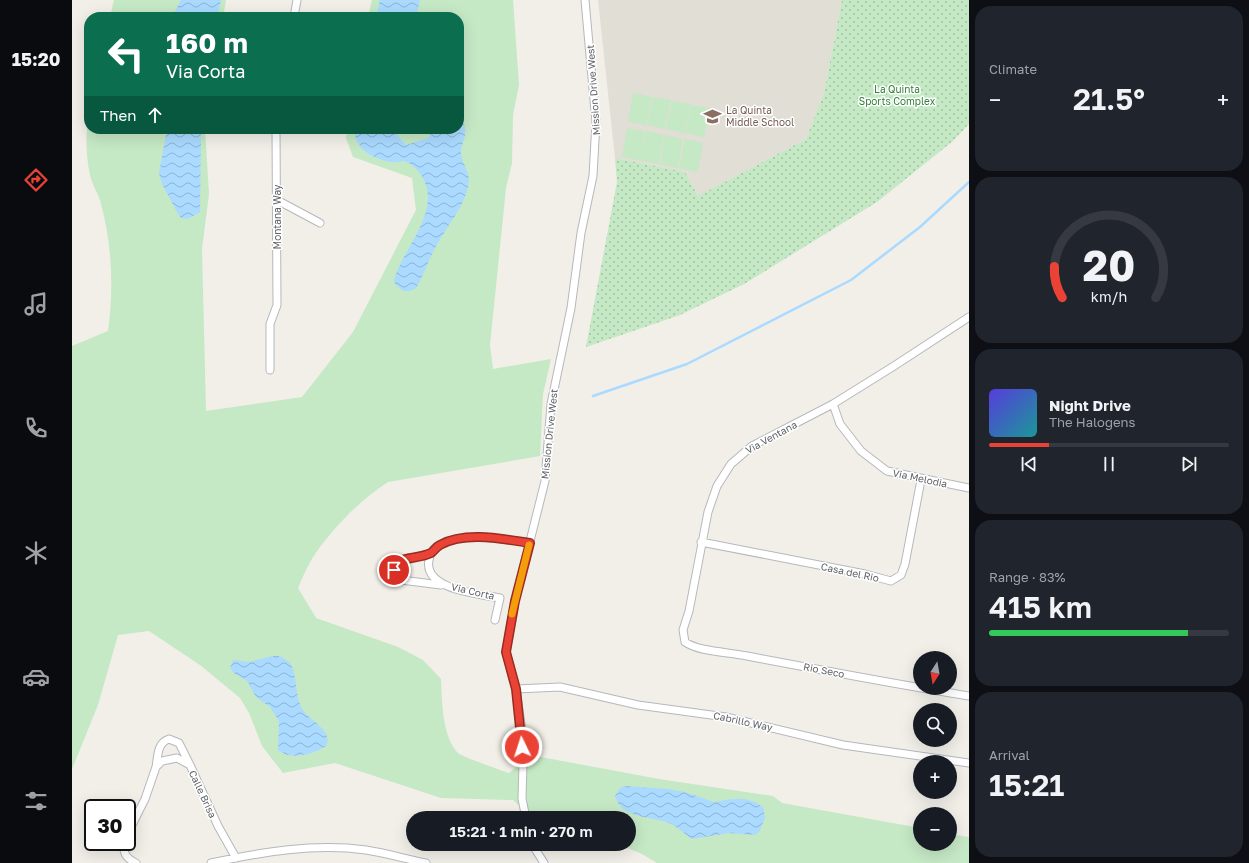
<!DOCTYPE html>
<meta charset="utf-8">
<style>
body{margin:0;font-family:"Golos Text",sans-serif;background:#20242c;color:#f1f3f6;height:100vh;display:flex;flex-direction:column;font-size:15px;white-space:nowrap}
*{box-sizing:border-box;margin:0}
p{font-size:13px;color:#9ea1a6}
.icon{flex:none;width:22px;height:22px;fill:none;stroke:currentColor;stroke-width:2;stroke-linecap:round;stroke-linejoin:round}
.map{position:relative;flex:1;overflow:hidden}
.sheet{display:flex;flex-direction:column;gap:6px;padding:6px;background:#0d0f14;width:280px}
.sheet>*{flex:none}
.banner{position:absolute;left:12px;top:12px;width:380px;height:122px;border-radius:16px;box-shadow:0 4px 16px #0002;background:#0b6e4f;color:#fff;overflow:hidden}
.needle{width:26px;rotate:191deg}
.tools{position:absolute;left:841px;top:651px;display:grid;gap:8px}
.tools a{display:grid;place-items:center;width:44px;height:44px;border-radius:50%;background:#171b24;box-shadow:0 4px 16px #0002;font-size:20px}
.speed{position:absolute;left:12px;top:799px;display:flex;gap:8px;font-size:20px;font-weight:700;text-align:center}
.speed>*{display:grid;place-content:center;width:52px;height:52px;border-radius:50%;background:#171b24;box-shadow:0 4px 16px #0002;line-height:1}
.speed .limit{border:2px solid #111;border-radius:6px;background:#fff;color:#111}
.pin{position:absolute;display:grid;place-items:center;width:34px;height:34px;color:#fff;margin:-17px;border:2px solid #fff;border-radius:50%;box-shadow:0 1px 4px #0007}
.me{position:absolute;width:44px;margin:-22px;rotate:356deg;stroke-linejoin:round;filter:drop-shadow(0 0 3px #0008)}
.turn{display:flex;align-items:center;gap:14px;height:84px;padding:0 16px;font-size:18px}
.turn .icon{width:52px;height:52px;stroke-width:2.5}
.turn b{display:block;font-size:28px;line-height:34px}
.then{display:flex;align-items:center;height:38px;padding:0 16px;background:#0003;gap:8px;font-size:15px}
.big{font-size:30px;font-weight:600;line-height:1.1}
.sheet .tile{flex:1;display:flex;flex-direction:column;justify-content:center;gap:6px;min-width:0;padding:0 14px;border-radius:16px;background:#20242c}
.sheet .dial{align-items:center;gap:0}
.dial svg{height:104px;overflow:visible;fill:none;stroke:#363941;stroke-width:7;stroke-linecap:round;text-anchor:middle}
.dial text{fill:#f1f3f6;stroke:none}
.song{display:flex;align-items:center;gap:12px}
.cover{width:48px;height:48px;border-radius:6px;background:linear-gradient(135deg,hsl(250 70% 55%),hsl(180 70% 35%))}
.played{height:4px;border-radius:2px;background:linear-gradient(90deg,#ea4335 25%,#363941 25%)}
.keys{display:flex;justify-content:space-around;direction:ltr}
.heat{display:flex;justify-content:space-between;align-items:center;font-size:22px;direction:ltr}
.charge{height:6px;border-radius:3px;background:linear-gradient(90deg,#34c759 83%,#363941 0)}
.trip{position:absolute;left:334px;top:811px;width:230px;height:40px;border-radius:20px;background:#171b24;box-shadow:0 4px 16px #0002;font-weight:600;line-height:40px;text-align:center}
main{display:flex;flex:1;min-height:0}
.tab-bar{display:flex;flex-direction:column;width:72px;justify-content:space-around;align-items:center;background:#090b0e;color:#9ea1a6}
.tab-bar .icon{width:28px;height:28px}
.tab-bar .on{color:#ea4335}
.tab-bar b{font-size:18px;color:#f1f3f6}
.map>svg:first-child{display:block}
.education{fill:#e1ded6}
.green{fill:#c5e8c5}
.park{fill:url(#park-dots)}
.water{fill:url(#water-waves)}
.lines{fill:none;stroke-linecap:round;stroke-linejoin:round}
.stream{stroke:#aadaff;stroke-width:2.5}
.minor-casing{stroke:#b5b8bc;stroke-width:9}
.minor{stroke:#fff;stroke-width:7}
.route-casing{stroke:#982c22;stroke-width:10}
.route{stroke:#ea4335;stroke-width:7}
.slow{stroke:#f59e0b;stroke-width:7}
.labels{text-anchor:middle;stroke-width:3;stroke-linejoin:round;paint-order:stroke}
.park-label{font-size:10px;fill:#348238;stroke:#fff}
.street-label{font-size:10px;fill:#5f6368;stroke:#fff}
.education-label{font-size:10px;fill:#785e54;stroke:#fff;text-anchor:start}
</style>
<main>
<nav class="tab-bar">
<b>15:20</b>
<svg class="icon on" aria-label="directions" viewBox="0 0 24 24"><path d="M12 3l9 9-9 9-9-9zM9 14v-3h6M13 9l2 2-2 2"/></svg>
<svg class="icon" aria-label="music" viewBox="0 0 24 24"><path d="M9 18V5l10-2v13"/><circle cx="6" cy="18" r="3"/><circle cx="16" cy="16" r="3"/></svg>
<svg class="icon" aria-label="phone" viewBox="0 0 24 24"><path d="M5 4h4l2 5-3 2q2 4 5 5l2-3 5 2v4C11 20 4 13 5 4z"/></svg>
<svg class="icon" aria-label="climate" viewBox="0 0 24 24"><path d="M12 3v18M4 7l16 10M4 17L20 7"/></svg>
<svg class="icon" aria-label="car" viewBox="0 0 24 24"><path d="M5 17H2v-5l4-1 3-4h7l3 4 3 1v5h-3M9 17h6M6 11h13"/><circle cx="7" cy="17" r="2"/><circle cx="17" cy="17" r="2"/></svg>
<svg class="icon" aria-label="filters" viewBox="0 0 24 24"><path d="M4 7h16M4 17h16"/><circle cx="9" cy="7" r="2"/><circle cx="15" cy="17" r="2"/></svg>
</nav>
<div class="map">
<svg width="897" height="863" viewBox="0 0 897 863">
<defs>
<pattern id="park-dots" width="8" height="8" patternUnits="userSpaceOnUse"><rect width="8" height="8" fill="#c5e8c5"/><path d="M2 2h.1M6 6h.1" fill="none" stroke="#a3c0a4" stroke-width="1.8" stroke-linecap="round"/></pattern>
<pattern id="water-waves" width="16" height="10" patternUnits="userSpaceOnUse"><rect width="16" height="10" fill="#aadaff"/><path d="M0 5q4-4 8 0t8 0" fill="none" stroke="#8eb4d2"/></pattern>
</defs>
<rect width="100%" height="100%" fill="#f1efe8"/>
<path class="education" d="M526 0H770L752 93 734 139 626 196 613 172 543 158Z"/>
<path class="green" d="M42 0H154L151 17H38Z
M300 0H441L447 85 441 115 440 163 434 188 418 345 421 369 479 359 471 394 468 456 316 482C288 500 262 527 243 554 236 564 231 577 226 588L244 618 326 647 351 660 369 679C370 700 370 737 386 753 391 757 428 770 437 773L458 755 587 779 701 796 710 803 848 828V844H878V834L897 837V863H585L570 854 546 844H557V818H460L441 800 369 798 263 763 211 773 190 746 177 713 168 698 128 665 77 631 46 635 26 705 0 769V346L36 331C42 289 40 245 29 204 27 194 20 185 18 175 14 156 13 134 17 115V129H133L137 194 130 249 134 411 230 397 281 332 344 210 340 178 281 157 274 138 275 129H387V17H296Z
M561 93 580 97 574 125 556 122Z
M581 97 599 100 593 129 575 125Z
M600 101 619 104 613 133 594 129Z
M619 105 638 108 632 137 614 133Z
M555 128 573 131 569 155 574 131 592 135 587 164 550 157Z
M593 135 611 139 606 168 588 164Z
M613 139 631 143 626 172 607 168Z"/>
<path class="park" d="M770 0H897V124L881 141 805 202 672 284 608 315 514 347 545 182 543 158 613 172 626 196 734 139 752 93Z"/>
<path class="water" d="M109 0H149L145 17H100Z
M308 0H348L344 17H304Z
M387 116C400 132 389 139 389 154 390 163 397 171 397 181 394 205 377 223 366 243 357 257 353 274 344 288L338 291H331L323 284 322 280C331 247 372 210 349 175 346 170 338 162 332 161 329 161 324 163 320 162 303 160 281 149 283 129H320L334 145 356 138 362 129H387Z
M95 129H129L128 212 116 219 109 218 106 214 90 184 87 173Z
M200 656H208C211 658 215 660 218 663 226 674 222 697 231 710 238 721 262 731 254 746 242 754 218 761 206 750L207 721 198 707 184 697 175 681 163 674 158 668 161 660 177 662Z
M553 786 596 789 613 792 642 802 660 799H673L683 802 691 807 693 818 687 832 683 835 657 833 620 839C612 834 605 826 597 823 579 816 549 819 543 796L548 788Z"/>
<g class="lines">
<path class="stream" d="M521 396 615 364 779 280 848 227 897 182"/>
<defs>
<path id="minor" d="M222 17 225 0
M205 200 248 223
M897 317 822 366 761 404 680 446 659 464 645 486 636 512 617 611 611 630 613 642C627 652 658 652 675 656 749 670 823 684 897 696
M198 370V324L205 305 204 129
M761 404 768 424 789 451 815 471 897 488
M629 542 793 574 819 581 829 575 833 564 849 480
M359 553 325 562 322 565V574L329 580 369 585
M423 620 428 598C408 594 351 590 357 560 358 553 362 547 369 544 396 532 430 539 458 543
M444 689 488 687 566 705 654 717 771 745 897 763
M84 767C86 756 85 743 97 739L107 743 118 765
M454 818 450 799 451 763 450 731 444 689 434 652 443 601 473 481 479 404 499 308 509 233 521 176 524 122 513 0
M55 835 73 799 84 767 90 761 105 758 118 765 146 826 164 858
M52 842C50 853 55 859 64 863
M460 844 472 863
M139 863C190 852 242 843 294 850 314 853 334 859 354 863"/>
</defs>
<use href="#minor" class="minor-casing"/>
<use href="#minor" class="minor"/>
</g>
<g class="lines">
<defs>
<path id="route" d="M322 570 325 562C335 557 349 558 359 553 362 551 364 547 368 545 393 531 431 539 458 543L443 601 434 652 444 689 450 747"/>
</defs>
<use href="#route" class="route-casing"/>
<use href="#route" class="route"/>
<path class="slow" d="M440 614 457 545"/>
</g>
<defs>
<symbol id="school-bare" viewBox="-9 -9 18 18"><path d="M0-5L7-2L0 1L-7-2ZM-4 1L0 2.5L4 1V4Q0 6-4 4Z" fill="#8d6e63" stroke="#fff" stroke-width="2.5" paint-order="stroke"/></symbol>
</defs>
<g fill-rule="evenodd">
<use href="#school-bare" x="628" y="104" width="25" height="25"/>
</g>
<g class="labels">
<g class="park-label">
<text x="825" y="93">La Quinta<tspan x="825" dy="12">Sports Complex</tspan></text>
</g>
<g class="street-label">
<text transform="translate(521 90) rotate(-94)" y="4">Mission Drive West</text>
<text transform="translate(205 217) rotate(-90)" y="4">Montana Way</text>
<text transform="translate(477 434) rotate(-84)" y="4">Mission Drive West</text>
<text transform="translate(699 437) rotate(-29)" y="4">Via Ventana</text>
<text transform="translate(848 478) rotate(12)" y="4">Via Melodia</text>
<text transform="translate(778 572) rotate(12)" y="4">Casa del Rio</text>
<text transform="translate(401 591) rotate(13)" y="4">Via Corta</text>
<text transform="translate(752 670) rotate(11)" y="4">Rio Seco</text>
<text transform="translate(671 721) rotate(12)" y="4">Cabrillo Way</text>
<text transform="translate(131 794) rotate(65)" y="4">Calle Brisa</text>
</g>
<g class="education-label">
<text x="654" y="114">La Quinta<tspan x="654" dy="12">Middle School</tspan></text>
</g>
</g>
</svg>
<div class="tools">
<a><svg class="needle" viewBox="-14 -14 28 28"><path d="M0-13l5 13h-10z" fill="#e53935"/><path d="M0 13l5-13h-10z" fill="#9ea1a6"/></svg></a>
<a><svg class="icon" aria-label="search" viewBox="0 0 24 24"><circle cx="10" cy="10" r="6"/><path d="M15 15l6 6"/></svg></a>
<a>+</a>
<a>−</a>
</div>
<div class="speed"><div class="limit">30</div></div>
<div class="pin" style="left:322px;top:570px;background:#d93025"><svg class="icon" aria-label="arrive" viewBox="0 0 24 24"><path d="M6 21V4h12l-3 4 3 4H6"/></svg></div>
<svg class="me" style="left:450px;top:747px" viewBox="-20 -20 40 40"><circle r="17" fill="#ea4335" stroke="#fff" stroke-width="3"/><path d="M0-11L8 9 0 5-8 9z" fill="#fff"/></svg>
<div class="trip">15:21 · 1 min · 270 m</div>
<div class="banner">
<div class="turn"><svg class="icon" aria-label="left" viewBox="0 0 24 24"><path d="M17 20v-9H6M10 6l-5 5 5 5"/></svg><div><b>160 m</b>Via Corta</div></div>
<div class="then">Then<svg class="icon" aria-label="ahead" viewBox="0 0 24 24"><path d="M12 20V5M6 11l6-6 6 6"/></svg></div>
</div>
</div>
<section class="sheet">
<div class="tile"><p>Climate</p>
<div class="heat"><a>−</a><b class="big">21.5°</b><a>+</a></div>
</div>
<div class="tile dial"><svg viewBox="0 0 100 80">
<path d="M14 69A42 42 0 1 1 86 69"/>
<path d="M14 69A42 42 0 0 1 8 45" stroke="#ea4335"/>
<text x="50" y="56" font-size="32" font-weight="700">20</text>
<text x="50" y="72" font-size="11">km/h</text>
</svg></div>
<div class="tile">
<div class="song"><i class="cover"></i><div><b>Night Drive</b><p>The Halogens</p></div></div>
<div class="played"></div>
<div class="keys"><svg class="icon" aria-label="previous" viewBox="0 0 24 24"><path d="M18 5L8 12l10 7zM5 5v14"/></svg><svg class="icon" aria-label="pause" viewBox="0 0 24 24"><path d="M8 5v14M16 5v14"/></svg><svg class="icon" aria-label="next" viewBox="0 0 24 24"><path d="M6 5l10 7-10 7zM19 5v14"/></svg></div>
</div>
<div class="tile"><p>Range · 83%</p><b class="big">415 km</b><div class="charge"></div></div>
<div class="tile"><p>Arrival</p><b class="big">15:21</b></div>
</section>
</main>
